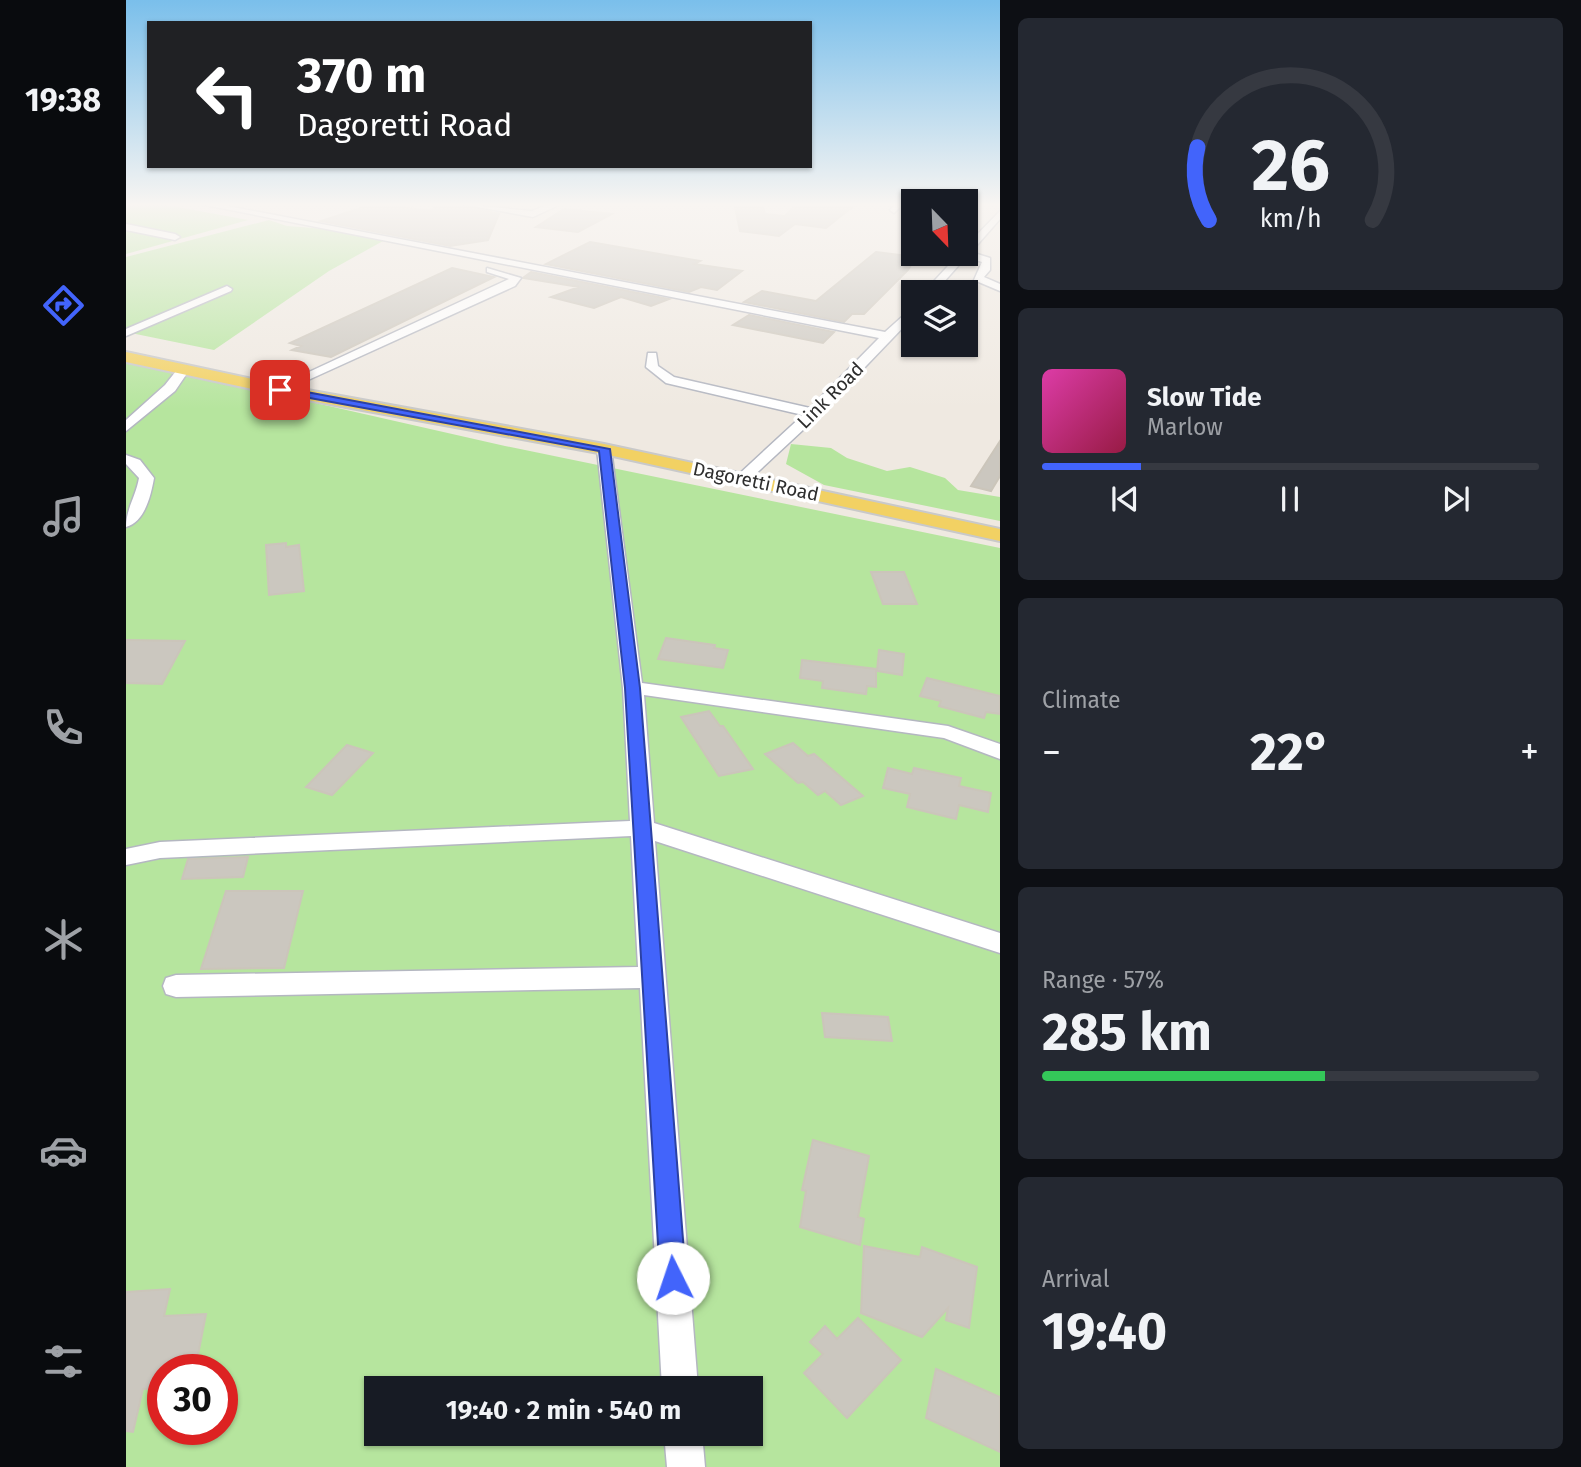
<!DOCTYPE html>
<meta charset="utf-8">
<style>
body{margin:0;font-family:"Fira Sans",sans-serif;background:#242831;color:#f1f3f6;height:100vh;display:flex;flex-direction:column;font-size:26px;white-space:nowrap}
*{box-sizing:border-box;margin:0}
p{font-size:23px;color:#9ea1a6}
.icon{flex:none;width:38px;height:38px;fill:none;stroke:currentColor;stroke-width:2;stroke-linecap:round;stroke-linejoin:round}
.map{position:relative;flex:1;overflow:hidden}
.side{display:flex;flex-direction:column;gap:18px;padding:18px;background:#0d0f14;width:581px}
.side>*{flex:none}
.top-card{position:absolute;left:21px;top:21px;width:665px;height:147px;border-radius:0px;box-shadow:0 2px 5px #0004;background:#202124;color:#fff;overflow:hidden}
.needle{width:46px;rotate:157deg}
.controls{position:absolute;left:775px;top:189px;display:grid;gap:14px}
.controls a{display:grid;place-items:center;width:77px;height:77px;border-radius:0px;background:#171b24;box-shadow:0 2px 5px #0004;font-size:35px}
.speed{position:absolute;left:21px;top:1354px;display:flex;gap:14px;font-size:35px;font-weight:700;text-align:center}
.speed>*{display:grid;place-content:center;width:91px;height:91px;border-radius:50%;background:#171b24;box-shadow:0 2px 5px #0004;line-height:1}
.speed .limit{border:10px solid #d22;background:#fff;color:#111}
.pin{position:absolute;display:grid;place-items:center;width:60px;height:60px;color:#fff;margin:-30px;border-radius:14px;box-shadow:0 4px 10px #0006}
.me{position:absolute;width:77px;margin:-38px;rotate:356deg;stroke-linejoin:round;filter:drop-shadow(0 0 5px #0008)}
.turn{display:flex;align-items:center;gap:24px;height:147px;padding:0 35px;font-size:32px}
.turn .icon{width:91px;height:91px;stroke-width:2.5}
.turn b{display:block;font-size:49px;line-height:60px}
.big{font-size:52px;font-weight:700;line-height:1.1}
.side .tile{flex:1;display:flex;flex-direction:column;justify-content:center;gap:10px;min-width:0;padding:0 24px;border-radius:10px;background:#242831}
.side .dial{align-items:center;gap:0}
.dial svg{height:182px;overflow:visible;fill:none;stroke:#363941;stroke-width:7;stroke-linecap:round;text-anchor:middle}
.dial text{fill:#f1f3f6;stroke:none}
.song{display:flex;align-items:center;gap:21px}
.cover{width:84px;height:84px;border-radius:10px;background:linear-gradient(135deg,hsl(320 70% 55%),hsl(340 70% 35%))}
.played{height:7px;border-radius:4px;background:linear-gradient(90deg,#4264fb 20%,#363941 20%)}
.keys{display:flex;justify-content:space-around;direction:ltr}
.heat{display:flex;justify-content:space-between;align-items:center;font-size:38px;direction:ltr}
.charge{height:10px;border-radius:5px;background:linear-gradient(90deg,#34c759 57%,#363941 0)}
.trip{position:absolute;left:238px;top:1376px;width:399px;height:70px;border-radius:0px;background:#171b24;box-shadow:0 2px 5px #0004;font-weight:700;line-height:70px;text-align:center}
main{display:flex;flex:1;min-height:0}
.tabs{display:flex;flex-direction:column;width:126px;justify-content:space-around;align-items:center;background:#090b0e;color:#9ea1a6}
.tabs .icon{width:49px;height:49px}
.tabs .active{color:#4264fb}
.tabs b{font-size:32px;color:#f1f3f6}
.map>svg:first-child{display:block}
.green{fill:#b6e59e;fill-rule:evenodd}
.building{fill:#cbc7bf;stroke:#cbc5ba;stroke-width:2}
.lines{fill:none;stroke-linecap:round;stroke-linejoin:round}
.minor-casing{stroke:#b4b7c1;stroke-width:3}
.major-casing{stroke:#c9c9c9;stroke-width:4}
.minor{fill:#fff;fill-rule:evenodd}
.major{fill:#f2d163;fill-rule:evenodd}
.route{fill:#4264fb;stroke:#2b41a3;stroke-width:2}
.labels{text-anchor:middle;stroke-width:7;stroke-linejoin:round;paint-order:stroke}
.far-street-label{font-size:19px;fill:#2e2e2e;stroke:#fff}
</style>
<main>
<nav class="tabs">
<b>19:38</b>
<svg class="icon active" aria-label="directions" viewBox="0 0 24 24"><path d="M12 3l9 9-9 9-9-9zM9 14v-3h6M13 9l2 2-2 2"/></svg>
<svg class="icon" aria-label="music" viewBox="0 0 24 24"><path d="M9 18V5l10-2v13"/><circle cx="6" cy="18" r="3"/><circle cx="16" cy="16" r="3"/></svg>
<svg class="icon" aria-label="phone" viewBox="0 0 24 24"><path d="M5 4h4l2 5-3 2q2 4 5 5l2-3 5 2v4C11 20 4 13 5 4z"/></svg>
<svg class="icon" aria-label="climate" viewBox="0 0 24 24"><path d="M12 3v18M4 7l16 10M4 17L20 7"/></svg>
<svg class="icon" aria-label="car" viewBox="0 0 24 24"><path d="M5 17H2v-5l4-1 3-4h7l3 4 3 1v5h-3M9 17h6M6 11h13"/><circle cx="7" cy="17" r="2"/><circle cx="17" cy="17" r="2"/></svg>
<svg class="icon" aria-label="filters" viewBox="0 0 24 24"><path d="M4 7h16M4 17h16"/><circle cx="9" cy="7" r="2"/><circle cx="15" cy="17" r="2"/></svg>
</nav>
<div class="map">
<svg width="874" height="1467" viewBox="0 0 874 1467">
<rect width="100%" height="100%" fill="#efe9e1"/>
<path class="green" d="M0 204H35L122 220 0 254Z
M143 220 161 226 213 230 257 241 203 271 88 350 0 332V257Z
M0 360 379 446 874 548V1467H0ZM37 1370H96V1430H37ZM250 1388H625V1433H250Z
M665 444 705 448 721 458 761 471 784 467 819 478 832 490 874 497V521L698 485 660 464Z"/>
<path class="building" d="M247 204 307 211 308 204H332L373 214 362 240 324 246 195 221Z
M681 204H730L700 228 669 224 653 236 614 231 609 207 637 208 639 214 659 216 670 205Z
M438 209 486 214 452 232 410 227Z
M464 242 574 261 568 264 616 271 591 290 575 287 563 292 420 264Z
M750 252 790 257 782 270 738 314H726L718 322 618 302 636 291 690 301Z
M326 268 368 277 205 357 166 350 175 346 164 343Z
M405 272 543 299 525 306 495 297 468 308 425 297 453 287 397 278Z
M623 315 708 332 697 343 607 325Z
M874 441V476L865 491 845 486Z
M160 543V547L173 545 178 591 143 595 140 545Z
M745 572H778L791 604H757Z
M540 638 589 645 588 648 602 650 597 668 532 659Z
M0 640 59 641 36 684 0 683Z
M753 650 778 654 776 675 751 671Z
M676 660 750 669V687L741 686 740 694 696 688 697 681 674 678Z
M801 678 874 696V714L860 712 858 718 813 706 815 701 794 696Z
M583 711 594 726H597L627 769 593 776 555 717Z
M667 743 682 756 688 754 737 796 715 805 699 791 692 795 677 782 672 783 639 754Z
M221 745 247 753 206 795 180 787Z
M762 768 786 774 788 768 835 778 833 786 865 793 862 812 833 805 830 819 781 807 784 794 757 788Z
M122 857 117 877 56 879 62 859Z
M100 891H177L158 968 75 969Z
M696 1013 762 1017 766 1041 699 1037Z
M687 1140 743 1156 732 1217 738 1219 734 1245 674 1227 680 1191 676 1190Z
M738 1246 794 1257 796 1247 851 1267 843 1328 820 1320 822 1308 796 1337 735 1313Z
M44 1289 38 1316 80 1314 69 1370H37V1388L17 1389 7 1432 0 1431V1292Z
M732 1318 775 1360 721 1418 678 1373 697 1354 684 1342 699 1326 711 1339Z
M810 1369 874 1397V1452L800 1418Z"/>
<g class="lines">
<defs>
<path id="minor" d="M74 204H91L759 332 788 306V316L692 416 622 481H612V475L677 415 540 383 520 367 522 353H530L532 366 548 377 684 408 753 338Z
M335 204 406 211 424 204H435L407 217Z
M769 204H777L768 213 764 210Z
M874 211V219L845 252 864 258V270L858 277 874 284V291L848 280 856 262 840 257 809 292H798L833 254H840V246Z
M0 224 49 234 54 237 49 240 0 230Z
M361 268 395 278 389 286 180 381 170 378 383 279 361 272Z
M101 286 106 289 105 291 0 336V329Z
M54 366 64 369 49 391 0 431V420L39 385Z
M478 445 485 449 516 683 822 726 874 744V759L818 738 518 695 528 823 874 933V953L529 841 572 1388H536L514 988 50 997 40 994 37 986 40 978 50 975 512 967 505 836 34 858 0 865V849L34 842 504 821 497 688 471 449Z
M0 455 14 460 28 478C25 495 19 522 0 527 0 509 10 496 13 478L0 464Z
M538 1433H576L579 1467H541Z"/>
<path id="major" d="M0 352 154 385 478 444 874 529V541L478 454 154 395 0 362Z"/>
</defs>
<use href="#minor" class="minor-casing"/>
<use href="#major" class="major-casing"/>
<use href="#minor" class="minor"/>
<use href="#major" class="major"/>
</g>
<linearGradient id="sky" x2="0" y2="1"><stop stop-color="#7abfeb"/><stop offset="0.5" stop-color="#f8f5f2"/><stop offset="1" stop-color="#f8f5f2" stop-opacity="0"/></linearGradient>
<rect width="874" height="409" fill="url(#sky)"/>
<path class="route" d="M154 387 484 449 514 688 560 1278 556 1287 547 1291 538 1287 534 1278 499 688 473 451 151 392Z"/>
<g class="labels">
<g class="far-street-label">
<text transform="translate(704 395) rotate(-45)" y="7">Link Road</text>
<text transform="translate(630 481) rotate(12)" y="7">Dagoretti Road</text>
</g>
</g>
</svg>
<div class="controls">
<a><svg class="needle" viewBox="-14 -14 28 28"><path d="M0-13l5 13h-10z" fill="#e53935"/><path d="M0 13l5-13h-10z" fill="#9ea1a6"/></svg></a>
<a><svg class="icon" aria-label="layers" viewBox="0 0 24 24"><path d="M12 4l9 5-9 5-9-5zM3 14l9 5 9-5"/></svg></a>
</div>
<div class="speed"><div class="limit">30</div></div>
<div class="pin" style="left:154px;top:390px;background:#d93025"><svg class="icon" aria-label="arrive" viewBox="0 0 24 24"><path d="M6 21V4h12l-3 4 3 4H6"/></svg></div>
<svg class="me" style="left:547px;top:1278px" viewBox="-20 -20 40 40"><circle r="19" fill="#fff"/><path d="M0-13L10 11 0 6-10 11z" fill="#4264fb"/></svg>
<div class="trip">19:40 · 2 min · 540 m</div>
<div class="top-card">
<div class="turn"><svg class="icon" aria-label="left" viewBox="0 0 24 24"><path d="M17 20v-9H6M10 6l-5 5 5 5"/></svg><div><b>370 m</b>Dagoretti Road</div></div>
</div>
</div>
<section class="side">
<div class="tile dial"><svg viewBox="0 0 100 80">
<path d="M14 69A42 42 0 1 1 86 69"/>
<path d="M14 69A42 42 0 0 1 9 37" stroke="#4264fb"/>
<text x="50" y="56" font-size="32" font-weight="700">26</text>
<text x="50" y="72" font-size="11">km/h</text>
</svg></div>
<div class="tile">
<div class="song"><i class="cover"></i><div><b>Slow Tide</b><p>Marlow</p></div></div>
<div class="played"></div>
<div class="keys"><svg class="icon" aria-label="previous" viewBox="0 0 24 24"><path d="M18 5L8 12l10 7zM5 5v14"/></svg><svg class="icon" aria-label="pause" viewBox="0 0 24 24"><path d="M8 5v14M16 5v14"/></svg><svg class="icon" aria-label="next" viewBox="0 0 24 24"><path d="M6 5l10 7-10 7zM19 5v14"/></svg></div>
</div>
<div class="tile"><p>Climate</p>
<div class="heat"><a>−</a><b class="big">22°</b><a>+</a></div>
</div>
<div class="tile"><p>Range · 57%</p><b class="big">285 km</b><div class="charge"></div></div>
<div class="tile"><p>Arrival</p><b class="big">19:40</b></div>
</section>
</main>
